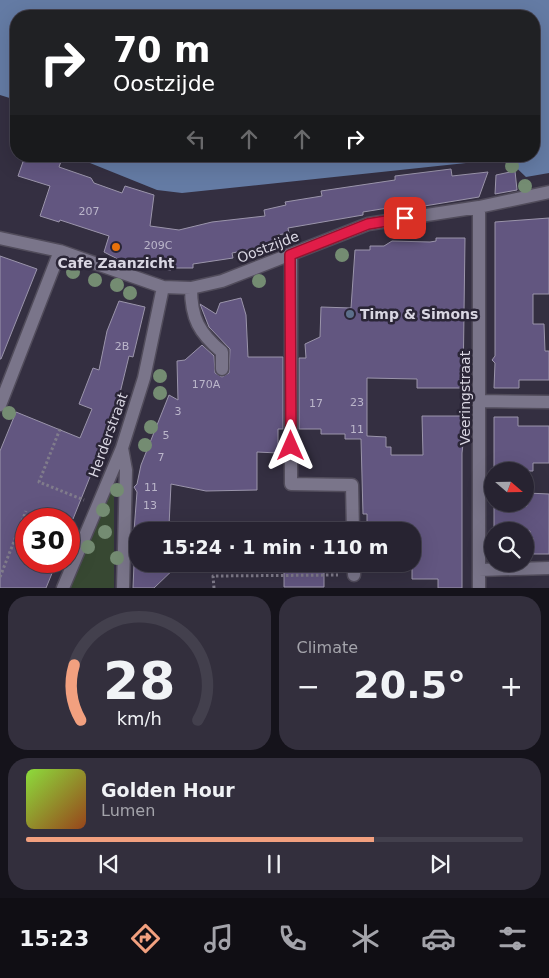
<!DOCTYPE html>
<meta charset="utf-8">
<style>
body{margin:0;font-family:"DejaVu Sans",sans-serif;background:#332f3d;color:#f1f3f6;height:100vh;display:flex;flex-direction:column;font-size:19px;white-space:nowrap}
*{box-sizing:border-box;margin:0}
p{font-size:16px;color:#a4a4ab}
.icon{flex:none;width:28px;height:28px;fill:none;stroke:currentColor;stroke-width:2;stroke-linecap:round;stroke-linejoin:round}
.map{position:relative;height:588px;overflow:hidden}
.drawer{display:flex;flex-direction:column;gap:8px;padding:8px;background:#15131b;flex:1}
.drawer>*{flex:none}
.banner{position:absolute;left:10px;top:10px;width:530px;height:152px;border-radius:20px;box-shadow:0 5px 20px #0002,0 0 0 1px #43404d;background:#202124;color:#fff;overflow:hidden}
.needle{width:32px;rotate:110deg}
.controls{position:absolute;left:484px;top:462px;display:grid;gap:10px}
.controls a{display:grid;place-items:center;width:50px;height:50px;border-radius:50%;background:#272331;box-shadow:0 5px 20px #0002,0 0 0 1px #43404d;font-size:25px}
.speed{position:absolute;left:15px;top:508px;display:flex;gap:10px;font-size:25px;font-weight:700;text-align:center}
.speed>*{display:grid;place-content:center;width:65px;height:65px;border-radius:50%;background:#272331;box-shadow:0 5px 20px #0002,0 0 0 1px #43404d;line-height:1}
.speed .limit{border:8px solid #d22;background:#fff;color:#111}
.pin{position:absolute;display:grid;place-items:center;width:42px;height:42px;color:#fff;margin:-21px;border-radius:10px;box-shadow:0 2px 8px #0006}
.me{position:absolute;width:55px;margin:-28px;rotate:0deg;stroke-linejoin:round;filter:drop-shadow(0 0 4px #0008)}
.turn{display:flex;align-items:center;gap:18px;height:105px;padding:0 20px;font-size:22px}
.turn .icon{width:65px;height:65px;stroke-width:2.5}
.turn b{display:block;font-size:35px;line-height:42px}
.lanes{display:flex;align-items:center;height:48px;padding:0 20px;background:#0003;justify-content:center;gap:25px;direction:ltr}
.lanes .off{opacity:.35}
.big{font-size:38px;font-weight:700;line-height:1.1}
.drawer .tile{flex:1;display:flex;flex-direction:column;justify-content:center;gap:8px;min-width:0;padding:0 18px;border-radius:20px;background:#332f3d}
.drawer .dial{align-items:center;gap:0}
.dial svg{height:130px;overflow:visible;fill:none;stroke:#43404d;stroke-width:7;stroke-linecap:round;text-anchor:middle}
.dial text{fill:#f1f3f6;stroke:none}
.song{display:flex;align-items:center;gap:15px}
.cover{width:60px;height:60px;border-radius:8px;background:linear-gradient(135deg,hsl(90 70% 55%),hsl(20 70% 35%))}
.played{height:5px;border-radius:2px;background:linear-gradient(90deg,#f2a07f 70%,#43404d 70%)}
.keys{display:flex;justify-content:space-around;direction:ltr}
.heat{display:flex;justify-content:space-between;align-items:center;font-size:28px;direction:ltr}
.drawer .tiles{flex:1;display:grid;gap:8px;grid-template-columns:1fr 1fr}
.tile:last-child{grid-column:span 2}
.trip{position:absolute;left:129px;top:522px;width:292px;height:50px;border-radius:20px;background:#272331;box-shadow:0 5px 20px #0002,0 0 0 1px #43404d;font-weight:700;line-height:50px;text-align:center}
.menu{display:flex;height:80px;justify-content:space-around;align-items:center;background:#100e14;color:#a4a4ab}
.menu .icon{width:35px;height:35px}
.menu .active{color:#f2a07f}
.menu b{font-size:22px;color:#f1f3f6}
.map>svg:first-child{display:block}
.green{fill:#374832}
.water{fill:#647ba4}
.building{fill:#625680;stroke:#9b95ab}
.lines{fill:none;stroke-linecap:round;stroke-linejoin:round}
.minor-casing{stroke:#514c5b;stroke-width:15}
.path{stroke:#807c8b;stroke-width:3;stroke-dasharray:2.5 2.5;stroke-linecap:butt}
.minor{stroke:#7a758a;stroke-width:12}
.tree{fill:#748c72}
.route-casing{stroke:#92132f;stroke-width:12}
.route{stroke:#e11d48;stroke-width:9}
.food-dot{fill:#e8710a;stroke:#2a2536;stroke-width:2}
.service-dot{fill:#5c6f8a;stroke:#2a2536;stroke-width:2}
.labels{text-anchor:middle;stroke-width:5;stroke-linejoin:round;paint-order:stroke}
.number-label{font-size:11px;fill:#bbb6ca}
.street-label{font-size:14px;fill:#d9d6e2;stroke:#2a2536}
.poi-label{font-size:14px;font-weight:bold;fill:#d9d6e2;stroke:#2a2536}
</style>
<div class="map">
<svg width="549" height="588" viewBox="0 0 549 588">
<rect width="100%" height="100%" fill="#342f41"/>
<path class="green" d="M109 487 114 489V588H70Z"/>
<path class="water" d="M0 0H549V173L526 177 505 157 466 159V163L182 193 157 190 90 163 83 156H534V16H16V100L0 95Z"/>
<path class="building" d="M25 156H63L59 167 91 178 94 183 122 193 125 186 154 195 150 226 179 230 212 222 265 216 264 210 286 205 285 202 322 196 321 191 395 180V176L451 169 452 176 488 172 479 197 400 210V206L363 212V215L288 228 289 233 277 235 278 239 259 248 232 253 233 258 193 264V268H171V270L138 266 137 269 104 252 109 236 60 220 59 222 40 216 50 186 18 176Z
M515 171 517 190 495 194 496 175Z
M549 218V294H533V324H544L545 351H549V380H519V388H494L495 363 492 360 495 356V222Z
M436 238H465L463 388H417V379L367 378V436L386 437V447H391V455H423L422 416H463L464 434 462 453V588H438V579H412V531L367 530V514H363L361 439H345V434H321V429H299V358H306L305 344 320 337 321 307 351 308 355 250H370V246H384L392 241 430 242 436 241Z
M0 256 37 269 1 359H0Z
M241 298 246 315 248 357H283V429H278V453L257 452V490L206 491 171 484 169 526H159V531H134L137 492 134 487 137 484 141 465 169 395 178 400 177 361 185 360 202 345 214 356 215 373 222 377 229 373 230 349 209 327 200 304 216 314 220 303Z
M119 301 145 307 133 357 129 356 120 393 123 395 73 519H26V561H57L46 588H0V451L16 412 80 438 92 409 79 404 93 368 99 370 107 331Z
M494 417H518V426H549V463H533V471H494Z
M527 493 549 494V554H533V538H530V531H494V506H527Z
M134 564H179L154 588H133Z
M284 564H324V587H284Z"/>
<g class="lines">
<defs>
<path id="minor" d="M0 238 60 251 163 287 191 288 222 281 368 224 479 207 549 192
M291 255V484L352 485 353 531
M191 288C191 318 199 333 222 352V369
M480 401 549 402
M0 405 60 251
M122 448 126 470 123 588
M354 564V575
M479 570 549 568
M63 588 122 448 144 378 163 287
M479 588V207"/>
</defs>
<use href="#minor" class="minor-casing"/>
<path class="path" d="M60 429 39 482 84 500
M0 577 26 511
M214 588 213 576 338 575"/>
<use href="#minor" class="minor"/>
</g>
<g class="tree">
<circle cx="512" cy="166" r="7"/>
<circle cx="525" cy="186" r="7"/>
<circle cx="342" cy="255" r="7"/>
<circle cx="73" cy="272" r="7"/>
<circle cx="95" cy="280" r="7"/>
<circle cx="259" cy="281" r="7"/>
<circle cx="117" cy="285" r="7"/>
<circle cx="130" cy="293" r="7"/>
<circle cx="160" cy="376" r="7"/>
<circle cx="160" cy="393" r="7"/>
<circle cx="9" cy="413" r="7"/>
<circle cx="151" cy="427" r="7"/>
<circle cx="145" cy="445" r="7"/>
<circle cx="117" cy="490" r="7"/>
<circle cx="103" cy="510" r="7"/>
<circle cx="105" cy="532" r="7"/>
<circle cx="88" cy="547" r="7"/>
<circle cx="117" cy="558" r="7"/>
</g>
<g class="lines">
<defs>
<path id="route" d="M291 446 290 255 368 224 405 218"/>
</defs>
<use href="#route" class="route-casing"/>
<use href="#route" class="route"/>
</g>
<circle class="food-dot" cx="116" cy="247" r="5"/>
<circle class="service-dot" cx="350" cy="314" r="5"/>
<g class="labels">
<g class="number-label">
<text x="89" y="215">207</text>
<text x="158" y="249">209C</text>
<text x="122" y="350">2B</text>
<text x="206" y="388">170A</text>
<text x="357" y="406">23</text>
<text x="316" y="407">17</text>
<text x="178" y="415">3</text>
<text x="357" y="433">11</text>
<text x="166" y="439">5</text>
<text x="161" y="461">7</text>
<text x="151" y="491">11</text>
<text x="150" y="509">13</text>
</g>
<g class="street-label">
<text transform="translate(268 247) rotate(-21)" y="5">Oostzijde</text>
<text transform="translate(465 398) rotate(-90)" y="5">Veeringstraat</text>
<text transform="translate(108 435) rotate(-70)" y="5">Herderstraat</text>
</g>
<g class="poi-label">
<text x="116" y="268">Cafe Zaanzicht</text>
<text x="360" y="319" text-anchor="start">Timp &amp; Simons</text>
</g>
</g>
</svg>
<div class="controls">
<a><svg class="needle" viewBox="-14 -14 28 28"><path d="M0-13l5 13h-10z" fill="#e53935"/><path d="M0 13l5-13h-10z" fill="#a4a4ab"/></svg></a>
<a><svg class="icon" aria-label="search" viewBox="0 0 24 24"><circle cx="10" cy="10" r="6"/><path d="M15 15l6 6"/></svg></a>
</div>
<div class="speed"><div class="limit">30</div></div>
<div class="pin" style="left:405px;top:218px;background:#d93025"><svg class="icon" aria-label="arrive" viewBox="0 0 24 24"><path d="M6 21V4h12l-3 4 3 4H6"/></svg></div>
<svg class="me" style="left:291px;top:446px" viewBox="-20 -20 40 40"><path d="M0-17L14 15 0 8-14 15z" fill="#e11d48" stroke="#fff" stroke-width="4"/></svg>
<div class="trip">15:24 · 1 min · 110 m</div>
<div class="banner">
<div class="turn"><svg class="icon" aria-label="right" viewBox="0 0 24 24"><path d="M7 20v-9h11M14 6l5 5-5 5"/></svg><div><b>70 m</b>Oostzijde</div></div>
<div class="lanes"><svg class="icon off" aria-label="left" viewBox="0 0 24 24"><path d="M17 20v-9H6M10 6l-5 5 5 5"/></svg><svg class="icon off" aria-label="ahead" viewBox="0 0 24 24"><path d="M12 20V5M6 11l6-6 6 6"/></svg><svg class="icon off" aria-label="ahead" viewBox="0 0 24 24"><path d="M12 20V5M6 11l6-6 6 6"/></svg><svg class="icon" aria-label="right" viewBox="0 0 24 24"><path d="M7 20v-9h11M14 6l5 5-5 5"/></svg></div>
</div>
</div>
<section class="drawer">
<div class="tiles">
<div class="tile dial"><svg viewBox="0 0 100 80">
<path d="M14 69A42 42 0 1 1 86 69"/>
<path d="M14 69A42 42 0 0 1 10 35" stroke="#f2a07f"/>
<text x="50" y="56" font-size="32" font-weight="700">28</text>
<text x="50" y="72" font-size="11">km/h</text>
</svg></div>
<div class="tile"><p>Climate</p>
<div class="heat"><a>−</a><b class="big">20.5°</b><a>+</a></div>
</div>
<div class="tile">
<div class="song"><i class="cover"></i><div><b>Golden Hour</b><p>Lumen</p></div></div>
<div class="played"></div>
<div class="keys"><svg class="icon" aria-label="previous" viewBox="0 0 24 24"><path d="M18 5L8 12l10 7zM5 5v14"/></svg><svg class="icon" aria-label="pause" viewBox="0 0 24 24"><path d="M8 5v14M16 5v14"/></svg><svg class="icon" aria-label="next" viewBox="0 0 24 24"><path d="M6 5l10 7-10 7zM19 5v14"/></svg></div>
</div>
</div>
</section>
<nav class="menu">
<b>15:23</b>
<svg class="icon active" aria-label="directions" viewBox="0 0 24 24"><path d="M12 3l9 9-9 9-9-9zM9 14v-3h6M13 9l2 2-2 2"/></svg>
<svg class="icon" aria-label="music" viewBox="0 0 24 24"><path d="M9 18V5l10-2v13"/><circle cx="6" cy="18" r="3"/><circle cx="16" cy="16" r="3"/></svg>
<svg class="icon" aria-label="phone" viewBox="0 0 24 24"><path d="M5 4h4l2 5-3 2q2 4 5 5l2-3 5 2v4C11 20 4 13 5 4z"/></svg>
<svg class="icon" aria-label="climate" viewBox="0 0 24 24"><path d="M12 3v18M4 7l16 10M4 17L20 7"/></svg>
<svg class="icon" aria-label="car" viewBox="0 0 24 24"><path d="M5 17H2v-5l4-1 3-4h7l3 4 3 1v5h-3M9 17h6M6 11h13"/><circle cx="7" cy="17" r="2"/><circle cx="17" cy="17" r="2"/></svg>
<svg class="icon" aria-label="filters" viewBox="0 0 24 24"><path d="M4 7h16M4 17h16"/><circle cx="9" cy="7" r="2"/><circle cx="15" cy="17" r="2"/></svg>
</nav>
